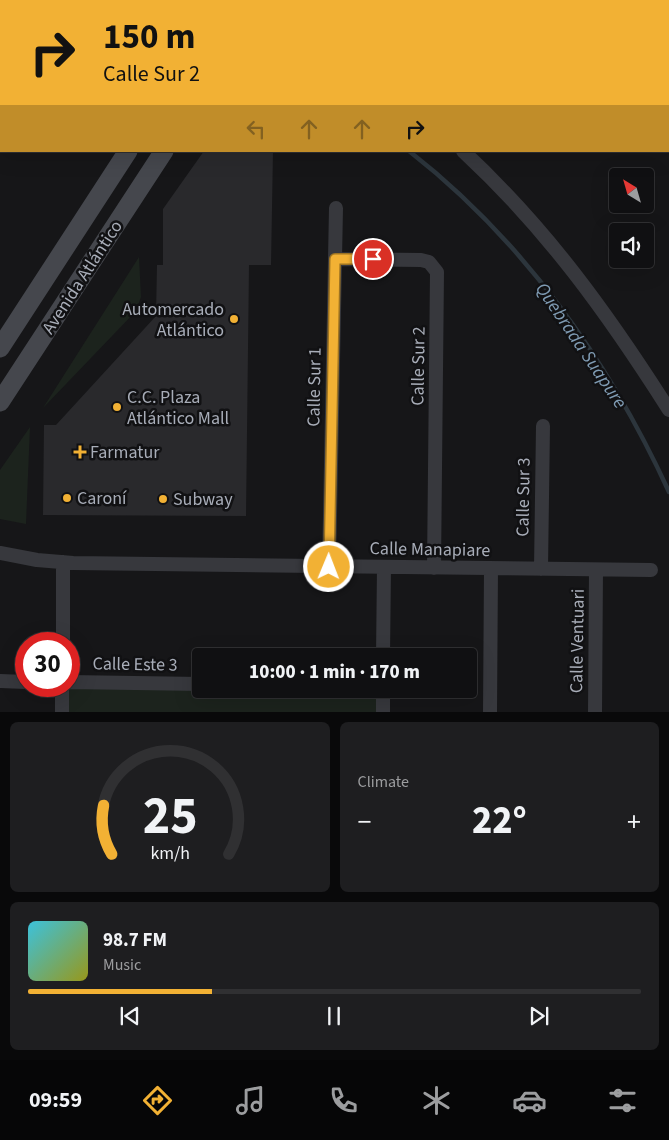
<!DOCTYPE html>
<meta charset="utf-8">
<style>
body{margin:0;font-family:"Source Sans 3",sans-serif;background:#1e1e20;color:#f1f3f6;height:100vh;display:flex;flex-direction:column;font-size:19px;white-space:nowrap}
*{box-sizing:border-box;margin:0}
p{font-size:16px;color:#9c9d9f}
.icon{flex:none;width:28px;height:28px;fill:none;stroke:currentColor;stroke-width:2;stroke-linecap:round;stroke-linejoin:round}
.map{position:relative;height:712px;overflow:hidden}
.side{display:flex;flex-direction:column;gap:10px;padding:10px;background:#09090a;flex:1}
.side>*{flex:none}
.top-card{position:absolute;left:0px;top:0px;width:670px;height:152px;box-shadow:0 5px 20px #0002,0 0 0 1px #303032;background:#f2b134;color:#111;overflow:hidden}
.needle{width:32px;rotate:323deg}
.controls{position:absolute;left:609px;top:168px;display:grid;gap:10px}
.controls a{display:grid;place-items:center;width:45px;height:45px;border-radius:5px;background:#101012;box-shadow:0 5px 20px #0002,0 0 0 1px #303032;font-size:25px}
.speed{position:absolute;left:15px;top:632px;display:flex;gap:10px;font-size:25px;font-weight:700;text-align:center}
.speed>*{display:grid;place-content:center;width:65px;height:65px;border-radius:50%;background:#101012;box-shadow:0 5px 20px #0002,0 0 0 1px #303032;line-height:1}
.speed .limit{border:8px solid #d22;background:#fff;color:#111}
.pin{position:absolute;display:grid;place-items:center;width:42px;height:42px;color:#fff;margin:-21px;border:2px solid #fff;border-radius:50%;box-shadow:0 1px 5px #0007}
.me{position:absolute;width:55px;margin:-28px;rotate:1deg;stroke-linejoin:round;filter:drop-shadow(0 0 4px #0008)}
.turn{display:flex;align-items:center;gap:18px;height:105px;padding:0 20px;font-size:22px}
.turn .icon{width:65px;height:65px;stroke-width:2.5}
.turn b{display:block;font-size:35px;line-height:42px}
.lanes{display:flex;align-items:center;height:48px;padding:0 20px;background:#0003;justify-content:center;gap:25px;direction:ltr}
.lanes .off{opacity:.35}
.big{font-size:38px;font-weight:800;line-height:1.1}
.side .widget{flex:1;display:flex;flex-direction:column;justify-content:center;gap:8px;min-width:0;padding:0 18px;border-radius:8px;background:#1e1e20}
.side .dial{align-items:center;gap:0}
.dial svg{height:130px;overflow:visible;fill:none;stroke:#303032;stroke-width:7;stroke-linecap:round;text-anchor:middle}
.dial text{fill:#f1f3f6;stroke:none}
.song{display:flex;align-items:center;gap:15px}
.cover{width:60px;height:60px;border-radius:8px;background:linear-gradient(135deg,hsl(190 70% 55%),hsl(60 70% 35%))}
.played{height:5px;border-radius:2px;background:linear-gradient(90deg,#f2b134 30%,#303032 30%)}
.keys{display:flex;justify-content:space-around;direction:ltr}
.heat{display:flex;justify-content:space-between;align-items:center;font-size:28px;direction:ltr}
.side .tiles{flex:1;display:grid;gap:10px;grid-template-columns:1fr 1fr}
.widget:last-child{grid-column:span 2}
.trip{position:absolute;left:192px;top:648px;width:285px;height:50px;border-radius:5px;background:#101012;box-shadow:0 5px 20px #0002,0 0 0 1px #303032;font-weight:800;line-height:50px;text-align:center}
.tab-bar{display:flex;height:80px;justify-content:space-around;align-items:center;background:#060607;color:#9c9d9f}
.tab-bar .icon{width:35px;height:35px}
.tab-bar .active{color:#f2b134}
.tab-bar b{font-size:22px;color:#f1f3f6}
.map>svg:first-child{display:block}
.green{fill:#1c231d}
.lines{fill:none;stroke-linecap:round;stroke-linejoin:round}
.stream{stroke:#2c353c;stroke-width:4.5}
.building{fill:#29292c}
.lane{stroke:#37383d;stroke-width:7}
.street{stroke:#37383d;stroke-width:14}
.secondary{stroke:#45474d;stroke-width:19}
.route-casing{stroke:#9d7322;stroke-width:12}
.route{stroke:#f2b134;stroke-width:9}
.poi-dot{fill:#f2b134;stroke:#111113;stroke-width:2}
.labels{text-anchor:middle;stroke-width:5;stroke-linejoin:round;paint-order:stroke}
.street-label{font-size:18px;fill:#a8adb8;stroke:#111113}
.poi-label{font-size:18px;fill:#a8adb8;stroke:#111113;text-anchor:start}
.water-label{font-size:19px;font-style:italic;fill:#7f9bb3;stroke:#111113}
</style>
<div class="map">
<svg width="669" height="713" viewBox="0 0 669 713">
<rect width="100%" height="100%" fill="#161618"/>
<path class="green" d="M139 257 141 297 136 311 43 408Z
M30 427 26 524 0 519V470Z
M62 686 383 689V712L62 713Z"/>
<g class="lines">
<path class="stream" d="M166 0 167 1
M409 151C523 240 609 361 669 492"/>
</g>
<path class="building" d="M204 151H273L271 265H249L246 516 43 515 44 425H56L156 316 157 265H163V209Z"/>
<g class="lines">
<path class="lane" d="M426 0 428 1
M487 1 488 0"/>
<path class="street" d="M525 1V0
M463 151C547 229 608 314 669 410
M335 259 421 260 429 262 437 272 434 568
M0 553 37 560 73 563 651 570
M329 567 336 208
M541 569 543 426
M63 644V562
M383 656 384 567
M0 681 26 682
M69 682 201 684
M62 713V686
M383 713V689
M490 713 491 569
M595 713 596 570"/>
<path class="secondary" d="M207 0V1
M255 0 257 1
M224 1 225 0
M0 348 128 151
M0 402 164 151"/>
</g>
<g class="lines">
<defs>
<path id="route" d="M329 567 335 259H373"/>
</defs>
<use href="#route" class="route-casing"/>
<use href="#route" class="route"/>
</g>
<g class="poi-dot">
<circle cx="234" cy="319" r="5"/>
<circle cx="117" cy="407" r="5"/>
<path d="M77.5 444.5h5v5h5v5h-5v5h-5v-5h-5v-5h5z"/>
<circle cx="67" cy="498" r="5"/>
<circle cx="163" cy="499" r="5"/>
</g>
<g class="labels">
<g class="street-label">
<text transform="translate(82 277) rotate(-57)" y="6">Avenida Atlántico</text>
<text transform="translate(418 366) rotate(-89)" y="6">Calle Sur 2</text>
<text transform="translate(314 387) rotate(-89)" y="6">Calle Sur 1</text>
<text transform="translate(523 497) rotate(-89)" y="6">Calle Sur 3</text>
<text transform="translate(430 549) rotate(1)" y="6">Calle Manapiare</text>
<text transform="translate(577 641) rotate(-89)" y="6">Calle Ventuari</text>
<text transform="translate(135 664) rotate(1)" y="6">Calle Este 3</text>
</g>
<g class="poi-label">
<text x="224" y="315" text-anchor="end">Automercado<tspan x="224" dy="21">Atlántico</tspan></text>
<text x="127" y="403">C.C. Plaza<tspan x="127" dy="21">Atlántico Mall</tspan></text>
<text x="90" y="458">Farmatur</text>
<text x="77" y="504">Caroní</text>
<text x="173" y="505">Subway</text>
</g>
<g class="water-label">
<text transform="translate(582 345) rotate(56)" y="7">Quebrada Suapure</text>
</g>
</g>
</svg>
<div class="controls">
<a><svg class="needle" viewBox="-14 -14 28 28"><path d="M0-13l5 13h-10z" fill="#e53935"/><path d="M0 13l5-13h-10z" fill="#9c9d9f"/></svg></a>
<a><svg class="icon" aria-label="sound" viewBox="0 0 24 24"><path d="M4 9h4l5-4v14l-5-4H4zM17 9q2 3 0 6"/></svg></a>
</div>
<div class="speed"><div class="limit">30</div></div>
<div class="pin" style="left:373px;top:259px;background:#d93025"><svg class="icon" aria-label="arrive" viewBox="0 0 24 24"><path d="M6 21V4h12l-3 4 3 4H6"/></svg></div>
<svg class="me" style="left:329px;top:567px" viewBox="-20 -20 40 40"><circle r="17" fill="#f2b134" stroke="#fff" stroke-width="3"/><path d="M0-11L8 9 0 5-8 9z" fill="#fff"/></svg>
<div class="trip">10:00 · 1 min · 170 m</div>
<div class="top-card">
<div class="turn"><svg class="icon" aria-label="right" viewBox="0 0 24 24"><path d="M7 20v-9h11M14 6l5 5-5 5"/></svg><div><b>150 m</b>Calle Sur 2</div></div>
<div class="lanes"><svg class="icon off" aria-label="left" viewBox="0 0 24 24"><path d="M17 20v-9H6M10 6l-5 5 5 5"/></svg><svg class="icon off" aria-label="ahead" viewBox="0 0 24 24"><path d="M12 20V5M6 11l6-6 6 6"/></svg><svg class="icon off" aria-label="ahead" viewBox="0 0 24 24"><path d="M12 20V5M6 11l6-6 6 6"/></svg><svg class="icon" aria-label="right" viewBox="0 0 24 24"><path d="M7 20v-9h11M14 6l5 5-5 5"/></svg></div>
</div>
</div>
<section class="side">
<div class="tiles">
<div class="widget dial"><svg viewBox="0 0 100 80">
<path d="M14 69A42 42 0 1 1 86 69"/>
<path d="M14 69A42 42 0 0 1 9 39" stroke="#f2b134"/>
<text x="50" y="56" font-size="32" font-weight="700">25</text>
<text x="50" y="72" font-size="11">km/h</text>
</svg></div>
<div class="widget"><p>Climate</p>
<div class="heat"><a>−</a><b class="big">22°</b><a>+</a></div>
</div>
<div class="widget">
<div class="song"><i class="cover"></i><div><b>98.7 FM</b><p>Music</p></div></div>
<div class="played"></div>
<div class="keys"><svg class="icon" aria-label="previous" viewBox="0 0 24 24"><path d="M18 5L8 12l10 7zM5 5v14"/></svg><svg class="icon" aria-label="pause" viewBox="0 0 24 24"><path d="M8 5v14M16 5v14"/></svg><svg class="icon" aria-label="next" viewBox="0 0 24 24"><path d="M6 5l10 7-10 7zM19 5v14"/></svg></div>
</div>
</div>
</section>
<nav class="tab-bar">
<b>09:59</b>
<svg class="icon active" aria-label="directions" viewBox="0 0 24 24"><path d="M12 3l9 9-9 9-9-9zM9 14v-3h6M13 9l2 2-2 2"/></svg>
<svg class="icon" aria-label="music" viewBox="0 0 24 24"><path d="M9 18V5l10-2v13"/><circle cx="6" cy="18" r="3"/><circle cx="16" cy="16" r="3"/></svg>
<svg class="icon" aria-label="phone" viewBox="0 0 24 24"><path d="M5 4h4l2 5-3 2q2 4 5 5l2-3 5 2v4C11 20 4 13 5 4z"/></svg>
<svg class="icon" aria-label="climate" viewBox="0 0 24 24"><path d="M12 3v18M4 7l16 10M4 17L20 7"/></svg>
<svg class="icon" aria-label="car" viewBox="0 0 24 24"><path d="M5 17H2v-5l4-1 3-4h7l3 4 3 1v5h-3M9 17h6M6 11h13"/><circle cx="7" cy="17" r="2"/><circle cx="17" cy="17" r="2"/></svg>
<svg class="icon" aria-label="filters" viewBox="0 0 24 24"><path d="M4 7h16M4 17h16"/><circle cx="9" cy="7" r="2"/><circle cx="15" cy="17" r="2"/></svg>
</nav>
